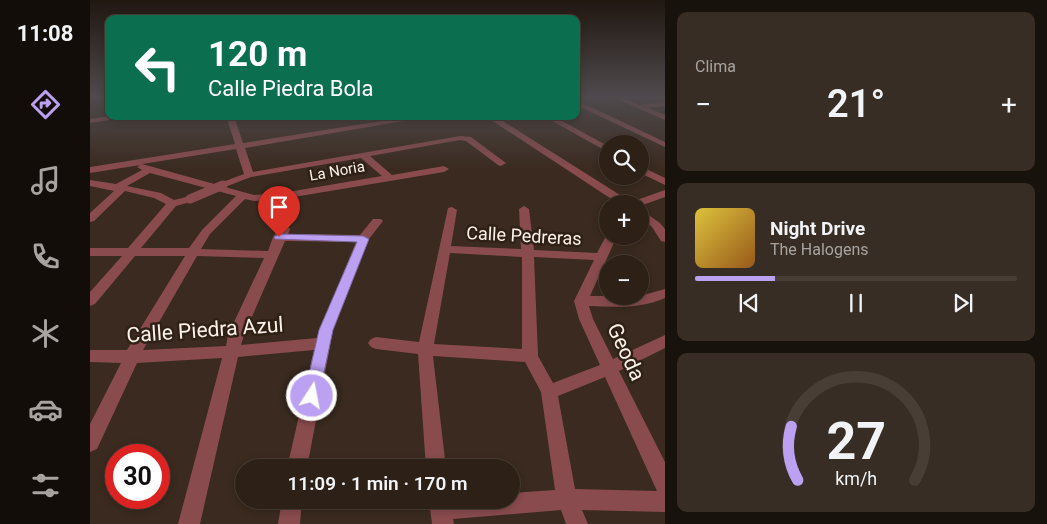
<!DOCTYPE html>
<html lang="es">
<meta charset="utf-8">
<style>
body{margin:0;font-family:Roboto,sans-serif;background:#382d24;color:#f1f3f6;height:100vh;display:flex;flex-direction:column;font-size:19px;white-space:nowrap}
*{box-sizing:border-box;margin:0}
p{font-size:16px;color:#a6a3a1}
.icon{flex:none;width:28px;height:28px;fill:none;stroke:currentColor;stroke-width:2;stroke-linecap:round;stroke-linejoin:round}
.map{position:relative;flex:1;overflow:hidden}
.side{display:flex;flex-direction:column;gap:12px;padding:12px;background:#18120d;width:382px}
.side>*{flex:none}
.hud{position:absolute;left:15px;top:15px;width:475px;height:105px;border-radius:10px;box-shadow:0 2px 8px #0003,0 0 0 1px #483e36;background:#0b6e4f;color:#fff;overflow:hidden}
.fabs{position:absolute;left:509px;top:135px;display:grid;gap:10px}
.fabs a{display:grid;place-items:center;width:50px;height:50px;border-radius:50%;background:#2c2017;box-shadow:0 2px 8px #0003,0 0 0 1px #483e36;font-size:25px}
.speed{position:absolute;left:15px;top:444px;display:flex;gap:10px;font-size:25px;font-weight:700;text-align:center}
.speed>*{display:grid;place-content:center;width:65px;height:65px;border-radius:50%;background:#2c2017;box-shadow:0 2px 8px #0003,0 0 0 1px #483e36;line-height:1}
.speed .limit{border:8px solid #d22;background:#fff;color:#111}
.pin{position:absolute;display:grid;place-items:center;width:42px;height:42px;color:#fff;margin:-51px -21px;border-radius:50% 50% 50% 0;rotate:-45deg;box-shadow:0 0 5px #0007}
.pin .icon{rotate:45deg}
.me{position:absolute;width:55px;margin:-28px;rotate:11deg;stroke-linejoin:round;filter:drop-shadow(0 0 4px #0008)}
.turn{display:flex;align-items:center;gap:18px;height:105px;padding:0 20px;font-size:22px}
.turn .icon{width:65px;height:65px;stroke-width:2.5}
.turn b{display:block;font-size:35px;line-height:42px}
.big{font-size:38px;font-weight:600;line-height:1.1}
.side .tile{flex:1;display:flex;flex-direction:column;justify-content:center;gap:8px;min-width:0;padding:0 18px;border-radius:10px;background:#382d24}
.side .dial{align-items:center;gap:0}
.dial svg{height:130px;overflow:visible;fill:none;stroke:#483e36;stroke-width:7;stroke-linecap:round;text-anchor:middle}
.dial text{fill:#f1f3f6;stroke:none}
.song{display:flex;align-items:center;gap:15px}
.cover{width:60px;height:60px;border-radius:8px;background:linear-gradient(135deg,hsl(50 70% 55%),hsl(30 70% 35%))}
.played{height:5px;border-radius:2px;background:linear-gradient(90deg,#bca0f2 25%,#483e36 25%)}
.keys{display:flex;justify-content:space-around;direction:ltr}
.heat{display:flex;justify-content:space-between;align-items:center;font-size:28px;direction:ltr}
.trip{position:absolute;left:145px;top:459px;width:285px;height:50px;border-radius:25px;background:#2c2017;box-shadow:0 2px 8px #0003,0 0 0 1px #483e36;font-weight:600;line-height:50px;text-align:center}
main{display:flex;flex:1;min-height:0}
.tab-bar{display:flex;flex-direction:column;width:90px;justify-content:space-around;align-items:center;background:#120d09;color:#a6a3a1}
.tab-bar .icon{width:35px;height:35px}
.tab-bar .selected{color:#bca0f2}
.tab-bar b{font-size:22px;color:#f1f3f6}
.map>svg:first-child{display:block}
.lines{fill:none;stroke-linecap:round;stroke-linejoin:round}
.minor{fill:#894b4e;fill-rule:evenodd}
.minor-bridge{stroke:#894b4e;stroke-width:9}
.route{fill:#bca0f2;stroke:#7a689d}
.labels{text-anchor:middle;stroke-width:5;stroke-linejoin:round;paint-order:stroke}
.far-street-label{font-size:15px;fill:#fcf2ea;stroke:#2f2115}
.street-label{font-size:18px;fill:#fcf2ea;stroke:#2f2115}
.near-street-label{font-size:21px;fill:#fcf2ea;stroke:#2f2115}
</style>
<main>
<nav class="tab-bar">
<b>11:08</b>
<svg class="icon selected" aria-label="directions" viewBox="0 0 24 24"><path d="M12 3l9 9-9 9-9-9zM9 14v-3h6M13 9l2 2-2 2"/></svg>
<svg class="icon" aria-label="music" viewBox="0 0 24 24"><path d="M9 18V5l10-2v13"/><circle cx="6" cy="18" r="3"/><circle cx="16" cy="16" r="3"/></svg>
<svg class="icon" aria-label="phone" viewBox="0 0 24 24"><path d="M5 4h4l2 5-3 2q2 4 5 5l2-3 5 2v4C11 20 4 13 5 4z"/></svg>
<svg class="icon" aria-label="climate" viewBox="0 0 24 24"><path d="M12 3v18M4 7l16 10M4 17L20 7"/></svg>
<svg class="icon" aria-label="car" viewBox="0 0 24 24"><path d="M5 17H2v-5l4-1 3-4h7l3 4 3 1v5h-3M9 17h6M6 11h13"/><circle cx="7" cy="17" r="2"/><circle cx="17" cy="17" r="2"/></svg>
<svg class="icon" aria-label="filters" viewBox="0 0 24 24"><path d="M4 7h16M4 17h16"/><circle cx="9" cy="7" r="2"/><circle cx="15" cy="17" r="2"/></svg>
</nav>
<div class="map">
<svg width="575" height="524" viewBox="0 0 575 524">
<rect width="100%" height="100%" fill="#3a2a1f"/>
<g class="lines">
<path class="minor" d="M522 97H531L550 105 575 102V106L558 108 575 115V120Z
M486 100 575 142V147L486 105Z
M20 116H44L0 123V119Z
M136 116H144L153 143 323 116H343L155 148 163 172 370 136 381 137 416 163 411 166 408 165 376 141 370 140 280 156 302 175 354 166 359 169 354 172 192 199 164 201 155 199 120 234 111 249 178 251 183 237 190 227H198L200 229 198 234 270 235 283 219H291L293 221 279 239 243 330 217 468H197L224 350 148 357 110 524H88L132 358 47 363 7 449 0 452V424L31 363 0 362V350H37L95 256H45L5 304 0 306V292L32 256H0V248H38L76 204 64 198 35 191 4 221 0 222V213L24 191 0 186V180L26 184 52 170 47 167 50 165 0 173V167L145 144ZM146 149 154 174 130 183 128 185 52 164ZM271 158 292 176 192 193 164 195 135 187 161 177ZM60 173 146 196 112 230 99 248H51L86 206 104 201 105 199 100 196 84 200 71 193 37 186ZM195 241 266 242 227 338 151 345 154 335ZM107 256 174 258 138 335 136 346 53 350Z
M395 116H405L541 202 575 190V197L550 206V204H529Z
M453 116H463L518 146V152Z
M550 166 575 178V185L550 173Z
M434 206 439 209 444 250 507 253 517 234 518 236H527L500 296H550L575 289V298C550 309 525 307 499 306L503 319 523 359 575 335V348L529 371 575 462V512L492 510 498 524H476L471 510 363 519 364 524H342L339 500H421V493L465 490 451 392 435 362 343 356 356 468H336L328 354 286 349 281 347 278 343 281 339 286 337 329 342 358 208 362 207 367 210 361 246 431 249 429 209ZM360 253 432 257V349L344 344ZM444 257 504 260 484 301 489 319 510 365 463 383 448 356ZM515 377 567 491 485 489 468 396Z
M550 209 570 223 575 229V242L571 241 562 227 550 217Z
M192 500H212L210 524H188Z"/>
<path class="minor-bridge" d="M100 199 133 185"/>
</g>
<linearGradient id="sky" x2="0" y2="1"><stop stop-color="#201711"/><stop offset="0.57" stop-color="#4f4a4d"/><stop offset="1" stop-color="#4f4a4d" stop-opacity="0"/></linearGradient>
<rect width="575" height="170" fill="url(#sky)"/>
<path class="route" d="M189 234 273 236 279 239 243 330 229 396 227 401 222 403 216 401 214 396 229 330 267 242 185 239 184 237Z"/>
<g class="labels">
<g class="far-street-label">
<text transform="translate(247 171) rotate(-10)" y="5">La Noria</text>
</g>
<g class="street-label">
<text transform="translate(434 236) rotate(3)" y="6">Calle Pedreras</text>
</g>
<g class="near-street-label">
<text transform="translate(115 330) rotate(-4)" y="7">Calle Piedra Azul</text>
<text transform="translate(536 352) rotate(65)" y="7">Geoda</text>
</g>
</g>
</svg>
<div class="fabs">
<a><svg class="icon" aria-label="search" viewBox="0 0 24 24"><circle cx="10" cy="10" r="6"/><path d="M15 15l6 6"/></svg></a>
<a>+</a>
<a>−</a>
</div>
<div class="speed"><div class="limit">30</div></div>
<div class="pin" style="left:189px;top:237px;background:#d93025"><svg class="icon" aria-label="arrive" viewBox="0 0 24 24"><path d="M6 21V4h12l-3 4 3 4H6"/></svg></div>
<svg class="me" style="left:222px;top:396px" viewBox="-20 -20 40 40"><circle r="17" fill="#bca0f2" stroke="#fff" stroke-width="3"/><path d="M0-11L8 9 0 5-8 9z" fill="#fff"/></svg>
<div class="trip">11:09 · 1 min · 170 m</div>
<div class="hud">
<div class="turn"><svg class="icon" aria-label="left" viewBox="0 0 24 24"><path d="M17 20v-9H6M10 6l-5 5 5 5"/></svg><div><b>120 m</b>Calle Piedra Bola</div></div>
</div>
</div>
<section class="side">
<div class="tile"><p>Clima</p>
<div class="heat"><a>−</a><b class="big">21°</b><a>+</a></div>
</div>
<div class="tile">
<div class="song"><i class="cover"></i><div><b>Night Drive</b><p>The Halogens</p></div></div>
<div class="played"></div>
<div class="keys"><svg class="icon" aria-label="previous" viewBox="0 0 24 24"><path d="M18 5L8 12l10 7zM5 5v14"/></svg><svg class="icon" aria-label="pause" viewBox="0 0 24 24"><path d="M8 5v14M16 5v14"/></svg><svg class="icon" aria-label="next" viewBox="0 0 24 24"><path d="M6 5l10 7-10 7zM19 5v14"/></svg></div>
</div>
<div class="tile dial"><svg viewBox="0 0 100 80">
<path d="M14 69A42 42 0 1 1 86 69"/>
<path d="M14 69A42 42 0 0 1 10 36" stroke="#bca0f2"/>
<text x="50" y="56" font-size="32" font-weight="700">27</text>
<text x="50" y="72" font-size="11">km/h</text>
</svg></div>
</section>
</main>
